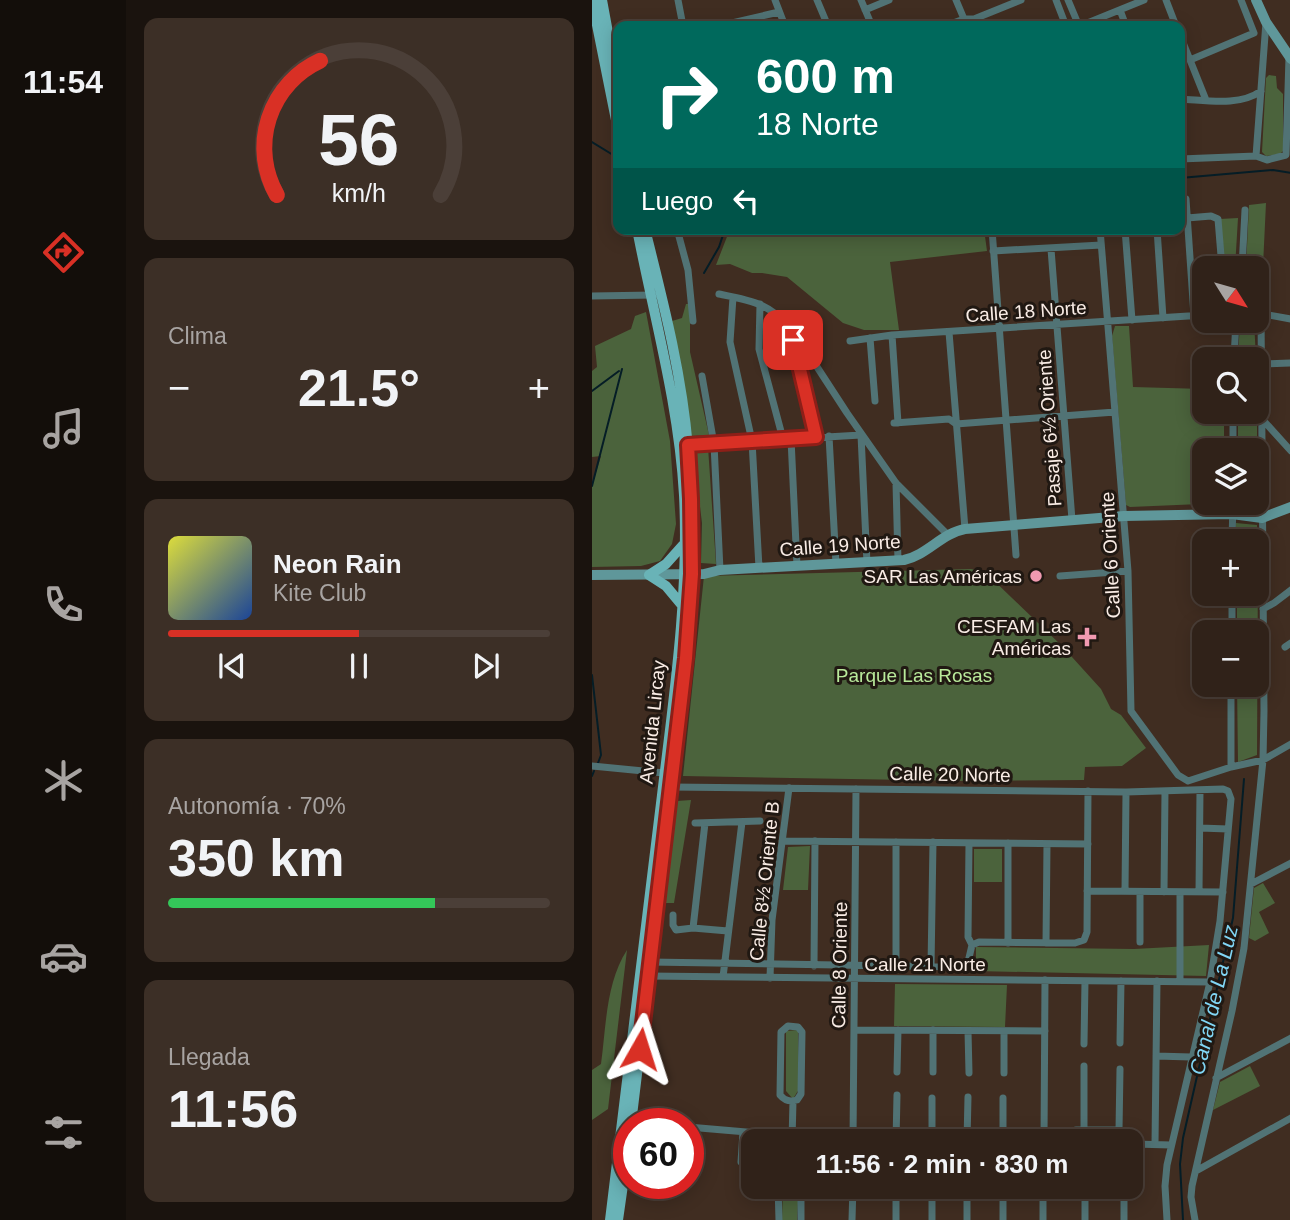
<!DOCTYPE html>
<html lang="es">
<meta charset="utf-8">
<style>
body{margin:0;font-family:Arial,sans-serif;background:#3c2f26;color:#f1f3f6;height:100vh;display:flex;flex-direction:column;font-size:26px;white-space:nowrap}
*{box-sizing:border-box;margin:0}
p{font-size:23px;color:#a8a4a2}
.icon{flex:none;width:38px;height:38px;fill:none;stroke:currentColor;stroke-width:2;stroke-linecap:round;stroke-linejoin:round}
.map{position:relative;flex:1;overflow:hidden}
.details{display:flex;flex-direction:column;gap:18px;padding:18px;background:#1a130e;width:466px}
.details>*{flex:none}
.hud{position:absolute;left:21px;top:21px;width:572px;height:214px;border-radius:14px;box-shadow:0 4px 18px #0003,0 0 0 2px #4b3f38;background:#00695c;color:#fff;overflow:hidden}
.needle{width:46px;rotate:127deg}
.controls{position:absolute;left:600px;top:256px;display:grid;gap:14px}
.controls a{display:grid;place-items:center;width:77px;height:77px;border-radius:14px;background:#302219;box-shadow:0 4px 18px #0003,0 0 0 2px #4b3f38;font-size:35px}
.speed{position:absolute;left:21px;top:1108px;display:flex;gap:14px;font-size:35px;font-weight:700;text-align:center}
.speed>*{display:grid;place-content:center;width:91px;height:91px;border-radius:50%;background:#302219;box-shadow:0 4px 18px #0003,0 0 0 2px #4b3f38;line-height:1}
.speed .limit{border:10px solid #d22;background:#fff;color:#111}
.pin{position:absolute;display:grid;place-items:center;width:60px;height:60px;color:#fff;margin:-30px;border-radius:14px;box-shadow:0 4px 10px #0006}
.me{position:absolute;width:77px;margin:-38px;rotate:6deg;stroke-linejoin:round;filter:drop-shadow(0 0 5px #0008)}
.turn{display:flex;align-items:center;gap:24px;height:147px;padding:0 28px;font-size:32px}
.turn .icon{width:91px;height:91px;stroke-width:2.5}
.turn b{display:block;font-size:49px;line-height:60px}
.then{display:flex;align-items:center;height:66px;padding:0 28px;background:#0003;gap:14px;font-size:26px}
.big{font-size:52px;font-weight:700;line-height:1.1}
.details .card{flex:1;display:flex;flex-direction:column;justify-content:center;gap:10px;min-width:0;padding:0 24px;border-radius:14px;background:#3c2f26}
.details .dial{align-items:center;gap:0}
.dial svg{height:182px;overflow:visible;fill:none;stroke:#4b3f38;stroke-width:7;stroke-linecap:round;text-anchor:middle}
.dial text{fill:#f1f3f6;stroke:none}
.song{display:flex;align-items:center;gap:21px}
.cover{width:84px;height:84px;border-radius:10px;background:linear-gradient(135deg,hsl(60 70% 55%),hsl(220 70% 35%))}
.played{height:7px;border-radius:4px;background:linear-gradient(90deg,#d93025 50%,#4b3f38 50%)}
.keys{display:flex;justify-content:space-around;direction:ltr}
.heat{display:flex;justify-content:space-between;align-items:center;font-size:38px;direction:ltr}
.charge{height:10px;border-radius:5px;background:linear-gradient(90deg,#34c759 70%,#4b3f38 0)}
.trip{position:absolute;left:149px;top:1129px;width:402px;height:70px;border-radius:14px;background:#302219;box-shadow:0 4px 18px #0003,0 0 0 2px #4b3f38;font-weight:700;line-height:70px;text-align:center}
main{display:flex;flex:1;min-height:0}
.tabs{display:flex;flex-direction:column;width:126px;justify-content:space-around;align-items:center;background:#130e0a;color:#a8a4a2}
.tabs .icon{width:49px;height:49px}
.tabs .on{color:#d93025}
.tabs b{font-size:32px;color:#f1f3f6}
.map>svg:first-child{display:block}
.green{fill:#4b633c}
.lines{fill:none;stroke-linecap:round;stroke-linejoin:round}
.stream{stroke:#051d26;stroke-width:2}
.street{stroke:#517375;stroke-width:7}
.secondary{stroke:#5f979a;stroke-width:10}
.primary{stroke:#69b3b7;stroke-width:10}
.route-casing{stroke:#8d1f18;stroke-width:18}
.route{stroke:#d93025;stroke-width:12}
.poi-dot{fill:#f19ab1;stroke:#201812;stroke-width:2.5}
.labels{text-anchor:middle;stroke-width:6;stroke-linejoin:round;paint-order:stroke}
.street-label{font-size:19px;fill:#f9ece5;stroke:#201812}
.poi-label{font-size:19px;fill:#f9ece5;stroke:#201812;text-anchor:end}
.park-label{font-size:19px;fill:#b9ea9b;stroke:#201812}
.water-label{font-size:21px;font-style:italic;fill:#81d6f5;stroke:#201812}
</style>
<main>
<nav class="tabs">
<b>11:54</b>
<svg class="icon on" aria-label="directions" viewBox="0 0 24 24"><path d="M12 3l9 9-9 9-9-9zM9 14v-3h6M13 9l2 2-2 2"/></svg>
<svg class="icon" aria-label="music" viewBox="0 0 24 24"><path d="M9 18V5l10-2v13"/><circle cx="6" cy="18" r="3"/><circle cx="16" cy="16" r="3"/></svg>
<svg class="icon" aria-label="phone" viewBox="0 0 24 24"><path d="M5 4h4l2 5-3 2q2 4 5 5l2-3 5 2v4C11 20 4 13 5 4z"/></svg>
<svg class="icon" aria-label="climate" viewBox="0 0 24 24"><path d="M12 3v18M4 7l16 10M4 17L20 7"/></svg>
<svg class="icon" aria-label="car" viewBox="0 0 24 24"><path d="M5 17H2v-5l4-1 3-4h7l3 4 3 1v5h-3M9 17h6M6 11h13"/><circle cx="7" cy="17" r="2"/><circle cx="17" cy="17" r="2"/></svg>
<svg class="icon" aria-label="filters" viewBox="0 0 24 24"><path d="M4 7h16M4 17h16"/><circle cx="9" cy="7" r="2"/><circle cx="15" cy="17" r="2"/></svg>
</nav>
<section class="details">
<div class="card dial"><svg viewBox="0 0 100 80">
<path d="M14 69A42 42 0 1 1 86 69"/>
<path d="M14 69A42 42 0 0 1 33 10" stroke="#d93025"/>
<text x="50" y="56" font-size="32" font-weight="700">56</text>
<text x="50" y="72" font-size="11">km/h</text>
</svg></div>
<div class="card"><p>Clima</p>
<div class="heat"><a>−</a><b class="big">21.5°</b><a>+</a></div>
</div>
<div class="card">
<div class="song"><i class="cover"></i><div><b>Neon Rain</b><p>Kite Club</p></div></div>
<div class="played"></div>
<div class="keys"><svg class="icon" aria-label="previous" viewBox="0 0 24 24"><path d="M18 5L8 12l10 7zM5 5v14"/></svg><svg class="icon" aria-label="pause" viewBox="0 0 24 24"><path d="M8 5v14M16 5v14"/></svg><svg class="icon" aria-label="next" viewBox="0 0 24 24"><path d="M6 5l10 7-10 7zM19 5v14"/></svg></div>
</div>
<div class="card"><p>Autonomía · 70%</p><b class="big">350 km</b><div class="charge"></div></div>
<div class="card"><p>Llegada</p><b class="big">11:56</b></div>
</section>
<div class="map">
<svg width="699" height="1220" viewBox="0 0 699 1220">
<rect width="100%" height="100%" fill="#402d21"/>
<path class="green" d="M677 75 684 76 685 88 691 94V151L688 154 674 156 670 152 674 78Z
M674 203 669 308H665V268H654L657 205Z
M646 218 643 268H632L628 219Z
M138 229H392L395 251 298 262 307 330H272L251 323 195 277 170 273H160L138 264 124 265Z
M94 304H98V352L117 435 99 436 80 321 90 318Z
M54 312 78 441 84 524 80 544 68 561 49 566 0 567V486L9 456 0 457V371L5 367 3 346 39 329 43 316Z
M662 320 664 359H646L648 321Z
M523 326H537L541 387 612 389V411H632V450H612V502L632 503 538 507 534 505 520 336Z
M646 411H665V450H646Z
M116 447 124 564 109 563 110 523 101 450Z
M644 523 665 525 666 556 665 755 646 762 645 684H665V632H645V593H665V541H644Z
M379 569 393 572 470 646 509 689 519 709 529 715 554 748 530 766 493 767 492 780 376 781 91 776 112 576Z
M99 800 82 903H73L85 801Z
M218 846 216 890H191L196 847Z
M382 849H410V882H382Z
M671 883 683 903 667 912 677 933 663 941 657 938 662 888Z
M617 945 614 976 384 971V947L542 949Z
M35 950 16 1109 0 1120V1070L9 1064C14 1027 14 982 35 950Z
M303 984 415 985 413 1027 302 1026Z
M206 1030 207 1089 201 1099 194 1091V1031Z
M658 1066 668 1086 621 1110 628 1082Z
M191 1187H207L205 1220H190Z"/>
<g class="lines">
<path class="stream" d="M0 142 26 158
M588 178 681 170 699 173
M112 273 127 247 133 229
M0 391 27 371
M0 486 30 369
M0 675 9 755 6 763
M0 776 2 771
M591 1220 588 1164 591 1138 641 918 652 779"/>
<path class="street" d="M86 0 91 26
M183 0 193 26
M225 0 236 26
M269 0 280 26
M364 0 375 26
M464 0 474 26
M476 0 487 26
M574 0 584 26
M273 10 297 0
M528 10 534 26
M127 26 187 12
M353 26 372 19H382L429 0
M488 26 552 0
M588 35 614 100
M598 60 662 33 649 0
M588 99C613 100 647 107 669 91
M664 156 674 22
M588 159 664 156 675 160 694 155 697 57
M588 200 594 199 602 316
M595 218 619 216 626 219 630 268
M85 229 96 270 101 321
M400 229 424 555
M508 229 536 571 539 711 586 775 596 781 639 767 671 760 699 744
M533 229 540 320
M565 229 571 318
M459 249 480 520
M401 251 509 245
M650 268 653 210
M127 294C162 301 176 303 201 330L255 413 304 483 356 535
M0 296 62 295
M141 297 138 342 160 441 167 568
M168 304 167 349 191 439
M665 313 699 319
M201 331 202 349 224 437
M357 332 373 529
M300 335 306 423
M278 338 283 401
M258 341 300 335 612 315
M642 359 644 320
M669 364 699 363
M110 376 122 444 128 570
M670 419 699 451
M302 423 357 419 364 424 523 412
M237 436 244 564
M199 439 205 566
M96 445 269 435 275 563
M641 450V411
M304 483 306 561
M640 541 641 502
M468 576 536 571
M671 609 682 603 699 590
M640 632V593
M693 647 699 643
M0 766 72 773
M639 767V684
M79 787 534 792 631 789 636 791 639 799 628 921 618 982 575 1165 573 1186 575 1220
M103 823 168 821
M608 828 636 829
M190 841 496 844
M377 843 376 937 380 945
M659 884 699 863
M495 891 631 892
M533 891 534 792
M548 892V942
M572 892 573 791
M607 892 608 790
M81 915V925L84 930 101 928 136 931
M101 928 113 823
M416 943V843
M454 943 455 844
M380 945 387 942 483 943 492 940 495 932 496 791
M57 962 367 967 376 962 380 945
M222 966 223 841
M304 966V842
M339 967 341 842
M56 976 618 982
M131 977 150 822
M178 978 180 920 197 788
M588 981V892
M196 1026 206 1027 210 1032 209 1094 205 1100C198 1102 193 1101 188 1095L189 1032Z
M262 1030 453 1031
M341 1030V1072
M376 1031 377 1073
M528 1043 529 981
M492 1044 493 981
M564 1056 599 1057
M492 1066V1130
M305 1072 306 1030
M412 1073V1031
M624 1078 699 1038
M37 1121 64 1124
M96 1127 261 1141 264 789
M527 1130 528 1069
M200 1141 201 1101
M304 1141 305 1095
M340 1141V1098
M375 1141 376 1097
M411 1141V1098
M452 1141 453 980
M472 1141 476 1134 484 1130H527L537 1134 542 1144
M542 1144 579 1145
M563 1144 565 981
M149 1162 151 1132
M604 1171 699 1118
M186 1186 187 1220
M209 1220V1186
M260 1220 261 1186
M304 1220V1186
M340 1220V1186
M375 1220V1186
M411 1220V1186
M451 1220V1186
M493 1220V1186
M532 1220V1186
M603 1220 599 1197 600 1186 640 1011 652 948 671 760 672 711 669 313"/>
<path class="secondary" d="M664 0 674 22 699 59
M0 575 112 574 128 570 312 560C335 555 350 533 373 529L532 516 640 514 670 518 699 507"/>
<path class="primary" d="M0 0 26 130
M10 0 26 87
M57 575 74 564 91 545
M57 575 74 586 89 604
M39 1124C53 1011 66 899 79 786 92 673 106 561 96 448 90 374 71 301 53 229
M18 1220C35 1078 53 937 70 795 82 696 97 594 92 495 87 405 62 317 45 229
M26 1220 37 1143"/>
</g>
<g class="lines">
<defs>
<path id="route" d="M48 1049 94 658 100 574 99 499 96 445 224 437 201 340"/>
</defs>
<use href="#route" class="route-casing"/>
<use href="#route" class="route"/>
</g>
<g class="poi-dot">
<circle cx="444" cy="576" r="7"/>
<path d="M491.5 626.5h7v7h7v7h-7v7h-7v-7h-7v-7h7z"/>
</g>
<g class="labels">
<g class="street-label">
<text transform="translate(434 311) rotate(-4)" y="7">Calle 18 Norte</text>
<text transform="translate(457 428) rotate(-94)" y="7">Pasaje 6½ Oriente</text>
<text transform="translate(248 545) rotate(-4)" y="7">Calle 19 Norte</text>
<text transform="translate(518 555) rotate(-93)" y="7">Calle 6 Oriente</text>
<text transform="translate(60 722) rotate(-84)" y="7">Avenida Lircay</text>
<text transform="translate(358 774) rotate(1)" y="7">Calle 20 Norte</text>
<text transform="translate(172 881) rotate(-84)" y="7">Calle 8½ Oriente B</text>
<text x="333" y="971">Calle 21 Norte</text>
<text transform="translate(247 965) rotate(-89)" y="7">Calle 8 Oriente</text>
</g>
<g class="poi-label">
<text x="430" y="583">SAR Las Américas</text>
<text x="479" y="633">CESFAM Las<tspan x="479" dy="22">Américas</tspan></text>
</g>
<g class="park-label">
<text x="322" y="682">Parque Las Rosas</text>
</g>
<g class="water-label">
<text transform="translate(622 1000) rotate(-77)" y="7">Canal de La Luz</text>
</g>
</g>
</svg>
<div class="controls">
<a><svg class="needle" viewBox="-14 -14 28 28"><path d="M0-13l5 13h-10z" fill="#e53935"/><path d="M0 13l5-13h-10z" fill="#a8a4a2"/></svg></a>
<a><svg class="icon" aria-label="search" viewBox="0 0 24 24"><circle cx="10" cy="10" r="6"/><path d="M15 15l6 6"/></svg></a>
<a><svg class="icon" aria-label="layers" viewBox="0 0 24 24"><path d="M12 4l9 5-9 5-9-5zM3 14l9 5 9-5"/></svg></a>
<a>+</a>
<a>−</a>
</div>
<div class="speed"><div class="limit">60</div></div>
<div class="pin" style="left:201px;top:340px;background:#d93025"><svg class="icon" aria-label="arrive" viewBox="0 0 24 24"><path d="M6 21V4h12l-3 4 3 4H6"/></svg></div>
<svg class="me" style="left:48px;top:1049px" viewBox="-20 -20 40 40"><path d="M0-17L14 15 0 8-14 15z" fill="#d93025" stroke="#fff" stroke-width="4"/></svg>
<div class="trip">11:56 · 2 min · 830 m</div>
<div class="hud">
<div class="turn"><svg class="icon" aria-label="right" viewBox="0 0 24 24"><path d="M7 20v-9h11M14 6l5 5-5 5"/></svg><div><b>600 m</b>18 Norte</div></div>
<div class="then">Luego<svg class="icon" aria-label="left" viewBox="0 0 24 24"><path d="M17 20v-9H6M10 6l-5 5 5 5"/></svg></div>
</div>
</div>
</main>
